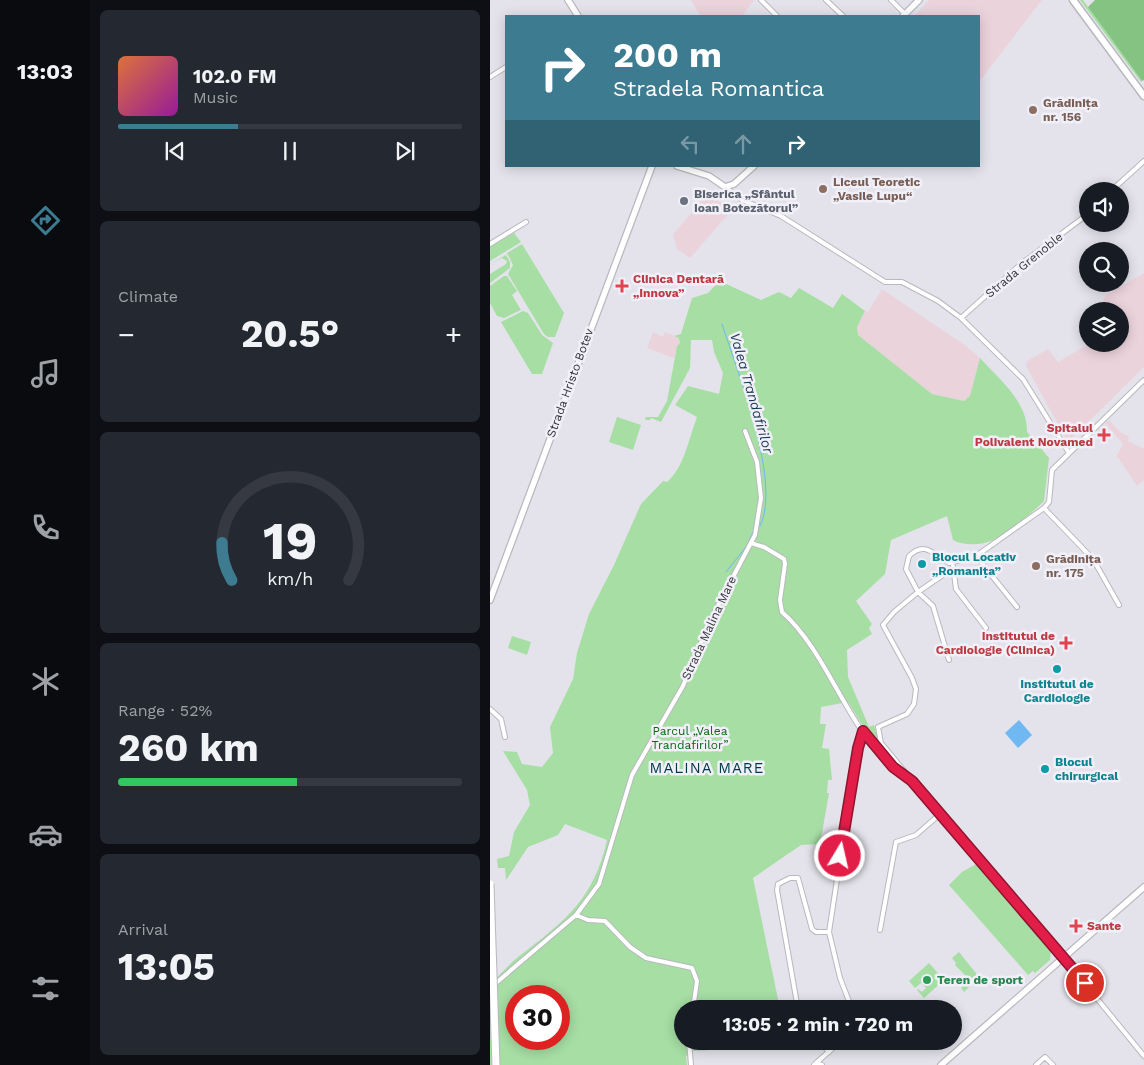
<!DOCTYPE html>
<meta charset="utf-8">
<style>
body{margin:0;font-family:"Work Sans",sans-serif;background:#242831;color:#f1f3f6;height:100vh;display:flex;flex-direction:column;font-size:19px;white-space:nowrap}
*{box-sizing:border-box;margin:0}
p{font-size:16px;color:#9ea1a6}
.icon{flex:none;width:28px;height:28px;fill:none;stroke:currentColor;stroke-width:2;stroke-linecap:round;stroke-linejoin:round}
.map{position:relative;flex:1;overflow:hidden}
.side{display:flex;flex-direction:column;gap:10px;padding:10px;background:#0d0f14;width:400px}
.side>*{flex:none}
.top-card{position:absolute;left:15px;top:15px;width:475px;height:152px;border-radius:0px;box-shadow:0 2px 12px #0003;background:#3d7b90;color:#fff;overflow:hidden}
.buttons{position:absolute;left:589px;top:182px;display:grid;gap:10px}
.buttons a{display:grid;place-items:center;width:50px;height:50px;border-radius:50%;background:#171b24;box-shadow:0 2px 12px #0003;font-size:25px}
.speed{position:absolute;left:15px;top:985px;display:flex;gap:10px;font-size:25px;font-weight:700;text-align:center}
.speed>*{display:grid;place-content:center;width:65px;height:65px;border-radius:50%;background:#171b24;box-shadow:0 2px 12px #0003;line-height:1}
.speed .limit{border:8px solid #d22;background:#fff;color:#111}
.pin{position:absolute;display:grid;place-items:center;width:42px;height:42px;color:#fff;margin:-21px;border:2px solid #fff;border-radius:50%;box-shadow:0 1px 5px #0007}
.me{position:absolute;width:55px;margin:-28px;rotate:9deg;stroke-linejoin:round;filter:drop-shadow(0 0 4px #0008)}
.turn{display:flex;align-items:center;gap:18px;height:105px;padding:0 25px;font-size:22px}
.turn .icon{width:65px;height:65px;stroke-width:2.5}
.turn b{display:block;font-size:35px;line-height:42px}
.lanes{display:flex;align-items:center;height:48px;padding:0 25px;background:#0003;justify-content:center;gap:25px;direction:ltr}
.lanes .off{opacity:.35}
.big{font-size:38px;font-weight:700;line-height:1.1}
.side .widget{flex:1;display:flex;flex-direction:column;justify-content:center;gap:8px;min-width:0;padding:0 18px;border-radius:8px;background:#242831}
.side .dial{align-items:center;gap:0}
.dial svg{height:130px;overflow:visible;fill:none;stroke:#363941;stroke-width:7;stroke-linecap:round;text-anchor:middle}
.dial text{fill:#f1f3f6;stroke:none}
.song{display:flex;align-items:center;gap:15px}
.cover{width:60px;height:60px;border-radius:8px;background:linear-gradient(135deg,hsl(20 70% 55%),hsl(300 70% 35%))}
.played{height:5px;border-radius:2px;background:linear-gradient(90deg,#3d7b90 35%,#363941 35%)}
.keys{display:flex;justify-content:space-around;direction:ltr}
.heat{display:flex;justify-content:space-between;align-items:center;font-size:28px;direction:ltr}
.charge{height:8px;border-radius:4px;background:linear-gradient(90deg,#34c759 52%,#363941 0)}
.trip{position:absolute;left:184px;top:1000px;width:288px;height:50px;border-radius:25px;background:#171b24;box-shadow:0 2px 12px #0003;font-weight:700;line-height:50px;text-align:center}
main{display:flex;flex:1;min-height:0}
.menu{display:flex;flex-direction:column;width:90px;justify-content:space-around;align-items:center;background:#090b0e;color:#9ea1a6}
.menu .icon{width:35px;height:35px}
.menu .on{color:#3d7b90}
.menu b{font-size:22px;color:#f1f3f6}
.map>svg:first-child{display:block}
.industrial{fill:#ebd3dc}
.green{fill:#a6dea4;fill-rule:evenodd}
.forest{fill:#85c383}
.water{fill:#6fb8f1}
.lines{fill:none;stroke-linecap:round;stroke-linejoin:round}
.stream{stroke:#6fb8f1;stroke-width:1}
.minor-casing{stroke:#b8b8bf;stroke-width:6}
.secondary-casing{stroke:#b8b8bf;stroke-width:8}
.primary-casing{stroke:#b8b8bf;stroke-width:9}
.minor{stroke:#fff;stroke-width:4}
.secondary{stroke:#fff;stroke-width:5.5}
.primary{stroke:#fff;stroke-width:6}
.trunk-bridge-casing{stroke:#b8b8bf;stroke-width:9;stroke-linecap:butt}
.trunk-bridge{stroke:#fff;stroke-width:7}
.route-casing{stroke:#92132f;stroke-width:12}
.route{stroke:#e11d48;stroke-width:9}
.education-dot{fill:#8d6e63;stroke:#f1f0f9;stroke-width:2}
.worship-dot{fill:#6b7280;stroke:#f1f0f9;stroke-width:2}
.health-dot{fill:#e0444e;stroke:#f1f0f9;stroke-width:2}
.culture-dot{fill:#0f9aa8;stroke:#f1f0f9;stroke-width:2}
.leisure-dot{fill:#2e9e5b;stroke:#f1f0f9;stroke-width:2}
.labels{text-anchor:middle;stroke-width:5;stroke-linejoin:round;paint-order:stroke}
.education-label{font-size:12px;font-weight:bold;fill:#785e54;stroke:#f1f0f9;text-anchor:start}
.worship-label{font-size:12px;font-weight:bold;fill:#5b616d;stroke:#f1f0f9;text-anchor:start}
.street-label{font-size:12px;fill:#353538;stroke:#f1f0f9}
.health-label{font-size:12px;font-weight:bold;fill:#be3a42;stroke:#f1f0f9;text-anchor:start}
.culture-label{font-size:12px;font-weight:bold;fill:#0d838f;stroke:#f1f0f9;text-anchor:start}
.park-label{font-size:12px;fill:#086612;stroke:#f1f0f9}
.leisure-label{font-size:12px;font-weight:bold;fill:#27864d;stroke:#f1f0f9;text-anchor:start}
.water-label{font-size:14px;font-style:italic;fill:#1a3951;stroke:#f1f0f9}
.quarter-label{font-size:15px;letter-spacing:1px;fill:#003949;stroke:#f1f0f9}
</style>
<main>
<nav class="menu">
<b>13:03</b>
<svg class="icon on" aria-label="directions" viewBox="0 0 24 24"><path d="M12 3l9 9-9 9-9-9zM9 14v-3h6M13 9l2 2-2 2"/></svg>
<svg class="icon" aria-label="music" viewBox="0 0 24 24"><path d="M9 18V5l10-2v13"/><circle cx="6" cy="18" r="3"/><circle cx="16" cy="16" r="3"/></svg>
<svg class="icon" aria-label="phone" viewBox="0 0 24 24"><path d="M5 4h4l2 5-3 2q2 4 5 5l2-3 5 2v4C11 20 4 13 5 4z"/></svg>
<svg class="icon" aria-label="climate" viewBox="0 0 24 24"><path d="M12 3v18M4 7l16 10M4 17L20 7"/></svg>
<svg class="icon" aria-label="car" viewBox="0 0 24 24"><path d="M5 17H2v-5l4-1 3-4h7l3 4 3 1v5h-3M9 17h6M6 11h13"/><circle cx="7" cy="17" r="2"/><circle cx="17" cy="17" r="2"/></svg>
<svg class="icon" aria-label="filters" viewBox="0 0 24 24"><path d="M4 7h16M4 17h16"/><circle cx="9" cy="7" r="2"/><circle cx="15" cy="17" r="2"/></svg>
</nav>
<section class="side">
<div class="widget">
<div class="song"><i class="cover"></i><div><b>102.0 FM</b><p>Music</p></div></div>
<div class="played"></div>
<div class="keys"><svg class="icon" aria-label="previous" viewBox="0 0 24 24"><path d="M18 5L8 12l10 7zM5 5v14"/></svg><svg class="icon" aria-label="pause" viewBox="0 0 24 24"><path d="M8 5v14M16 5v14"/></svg><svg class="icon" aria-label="next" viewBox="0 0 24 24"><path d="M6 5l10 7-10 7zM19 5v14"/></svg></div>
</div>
<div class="widget"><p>Climate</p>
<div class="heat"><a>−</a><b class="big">20.5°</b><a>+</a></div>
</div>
<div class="widget dial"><svg viewBox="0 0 100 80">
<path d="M14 69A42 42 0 1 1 86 69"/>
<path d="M14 69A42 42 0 0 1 8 46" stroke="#3d7b90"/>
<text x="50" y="56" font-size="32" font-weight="700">19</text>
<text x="50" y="72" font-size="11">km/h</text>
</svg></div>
<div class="widget"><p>Range · 52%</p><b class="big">260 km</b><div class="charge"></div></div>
<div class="widget"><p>Arrival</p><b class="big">13:05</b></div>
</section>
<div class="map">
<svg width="654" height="1065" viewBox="0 0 654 1065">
<rect width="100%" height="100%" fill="#e4e3eb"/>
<path class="industrial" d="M201 0H264L252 16H210Z
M439 0H552L489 82V16H425V15Z
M219 193 241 211 200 258 187 249 183 234Z
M654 273V367L578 442 536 366 537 361 558 349 568 362 599 344H630V311L603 310 611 305 616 295Z
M392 289 476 346 490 358 480 396 474 401 442 394 368 335 367 327 375 311 378 312Z
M163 332 173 337 175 332 189 338 190 343 187 347 184 358 157 348Z
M619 420 631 433 639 436 638 441 654 449V480L647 486 629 459 626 457 633 444 615 423Z"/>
<path class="green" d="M590 0H593L652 81 651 82Z
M24 233 31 242 0 261V247Z
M32 244 74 313 65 337H58L54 334 18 274 23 265 17 253Z
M16 255 20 262V268L0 283V274L16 264 17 261 12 258 0 264Z
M14 276H17L27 291 22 295 31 310 14 318 7 316 0 303V286Z
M233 277 234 283 271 300 289 292 301 298 309 288 343 308 352 294 375 311 367 327 368 335 442 394 474 401 480 396 490 358C509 379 538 402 537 432L559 458 554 501C547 509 510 539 501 541 491 545 473 546 463 540L457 516 401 540 395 574 366 601 382 624 379 628 382 634 357 650 358 677 379 727 384 725 390 747 381 739 358 702 331 707 330 724H336L332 748 339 749 342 780H338L337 793H339L330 844 311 845 263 878 290 1009H192V1041H253L238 1049 203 1051 196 1056 197 1065H0V983C11 975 18 965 28 957 75 921 104 899 117 840L75 824 68 835 38 847 16 880 15 868H8L7 859 19 856 24 832 40 805 37 790 13 751 27 752 32 764 52 767 63 753 60 727 83 679 87 653 99 614 124 565 151 504 173 481 177 482C194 468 199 438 207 417L185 405 198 386 229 394 233 373 224 352 222 340H201L200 368 171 422 161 418 160 420H155L156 417H168L177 401 187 346 190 343 189 338 184 336 191 334 202 298 218 293ZM26 996H69V1039H26Z
M33 311 38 313 52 335 63 343 52 374H42L11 322Z
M127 417 151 425 143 450 119 442Z
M22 636 41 642 37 655 18 648Z
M488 863 561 949 560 960 545 973 543 971 538 975 459 885 472 872Z
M469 952 489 977 474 992 471 988 480 980 465 965 466 963 462 958Z
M439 963 454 980 434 998 427 990 428 989 432 992 436 988 426 977 431 983 425 988 419 981Z"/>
<path class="forest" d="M605 0H654V80L652 81 598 7Z"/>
<path class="water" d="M529 720 542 735 528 748 515 733Z"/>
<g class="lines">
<path class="stream" d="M232 324C247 371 292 482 270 526
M236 572 256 547 265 528"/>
<defs>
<path id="minor" d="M271 0 287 16
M336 0 353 16
M401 0 415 14
M0 77 16 67
M235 187 252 200 291 216 395 282H412L448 301 471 318 533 379 579 453
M621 191 654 161
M0 244 36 222
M471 318 531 264 598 214
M654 380 562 470 559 502 554 508 486 556 459 563C444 555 435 540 419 556L416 569 428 592 404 612 393 625 422 678 426 689 424 704 417 714 388 727 391 743 420 778 573 957 654 1056
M554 508 603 559 629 605
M261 543 274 547 294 559 295 564 290 600 292 612C342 656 361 744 418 779
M486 556 527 607
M463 566 466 589 496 628
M459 660 443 606 428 592 463 568
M0 709 11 719 15 737
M86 915 98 920 115 921 140 947 156 958 202 968 207 981 203 1009
M390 930 406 842 426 835 450 814
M0 988 86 915 109 884 142 775 193 686 221 619 265 535 271 498 267 462 255 431
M308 1009 287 890 288 884 300 878H308L322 929 326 932H339
M362 1009 350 978 339 932 362 781 373 731
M199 1041 201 1065
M329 1041 339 1052
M326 1063 351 1041
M324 1065 326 1063 332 1065
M546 1065 555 1057 563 1065"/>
<path id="secondary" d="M78 0 88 16
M413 16 429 0
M187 166 219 176 235 187 244 184 264 166
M0 600 162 166
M451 1065 654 887"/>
<path id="primary" d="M583 0 654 96"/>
</defs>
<use href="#minor" class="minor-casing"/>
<use href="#secondary" class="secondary-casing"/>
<use href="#primary" class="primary-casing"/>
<use href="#minor" class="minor"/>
<use href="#secondary" class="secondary"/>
<use href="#primary" class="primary"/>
<defs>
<path id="trunk-bridge" d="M0 884 6 1065"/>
</defs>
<use href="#trunk-bridge" class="trunk-bridge-casing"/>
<use href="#trunk-bridge" class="trunk-bridge"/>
</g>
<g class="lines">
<defs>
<path id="route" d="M350 856 368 748 373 731 403 767 422 781 595 983"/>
</defs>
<use href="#route" class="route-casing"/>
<use href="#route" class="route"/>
</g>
<g class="education-dot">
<circle cx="543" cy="110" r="5"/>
<circle cx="333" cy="189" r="5"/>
<circle cx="546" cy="566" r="5"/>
</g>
<circle class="worship-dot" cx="194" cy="201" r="5"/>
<g class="health-dot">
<path d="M129.5 278.5h5v5h5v5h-5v5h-5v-5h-5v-5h5z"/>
<path d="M611.5 427.5h5v5h5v5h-5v5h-5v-5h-5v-5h5z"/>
<path d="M573.5 635.5h5v5h5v5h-5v5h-5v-5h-5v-5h5z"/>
<path d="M583.5 918.5h5v5h5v5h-5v5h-5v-5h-5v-5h5z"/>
</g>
<g class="culture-dot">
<circle cx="432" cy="564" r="5"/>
<circle cx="567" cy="669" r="5"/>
<circle cx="555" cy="769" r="5"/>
</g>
<circle class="leisure-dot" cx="437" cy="980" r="5"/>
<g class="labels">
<g class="education-label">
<text x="553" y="107">Grădinița<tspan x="553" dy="14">nr. 156</tspan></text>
<text x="343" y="186">Liceul Teoretic<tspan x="343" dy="14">„Vasile Lupu“</tspan></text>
<text x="556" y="563">Grădinița<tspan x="556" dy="14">nr. 175</tspan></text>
</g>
<g class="worship-label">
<text x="204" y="198">Biserica „Sfântul<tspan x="204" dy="14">Ioan Botezătorul”</tspan></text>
</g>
<g class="street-label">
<text transform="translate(534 265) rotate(-39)" y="4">Strada Grenoble</text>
<text transform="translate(80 383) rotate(-70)" y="4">Strada Hristo Botev</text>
<text transform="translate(219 628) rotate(-65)" y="4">Strada Malina Mare</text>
</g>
<g class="health-label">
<text x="143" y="283">Clinica Dentară<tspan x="143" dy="14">„Innova”</tspan></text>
<text x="603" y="432" text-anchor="end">Spitalul<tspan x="603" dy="14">Polivalent Novamed</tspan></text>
<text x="565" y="640" text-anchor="end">Institutul de<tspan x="565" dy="14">Cardiologie (Clinica)</tspan></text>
<text x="597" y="930">Sante</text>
</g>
<g class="culture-label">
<text x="442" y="561">Blocul Locativ<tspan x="442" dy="14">„Romanița”</tspan></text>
<text x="567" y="688" text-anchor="middle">Institutul de<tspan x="567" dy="14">Cardiologie</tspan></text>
<text x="565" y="766">Blocul<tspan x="565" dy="14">chirurgical</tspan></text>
</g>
<g class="park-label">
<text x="200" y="735">Parcul „Valea<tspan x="200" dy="14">Trandafirilor”</tspan></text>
</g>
<g class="leisure-label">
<text x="447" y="984">Teren de sport</text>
</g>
<g class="water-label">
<text transform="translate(262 393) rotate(74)" y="5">Valea Trandafirilor</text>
</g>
<g class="quarter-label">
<text x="217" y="773">MALINA MARE</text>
</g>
</g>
</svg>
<div class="buttons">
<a><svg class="icon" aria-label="sound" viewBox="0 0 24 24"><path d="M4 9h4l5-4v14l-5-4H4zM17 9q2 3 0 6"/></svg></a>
<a><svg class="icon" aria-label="search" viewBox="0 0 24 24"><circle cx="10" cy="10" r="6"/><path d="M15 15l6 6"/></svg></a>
<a><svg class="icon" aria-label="layers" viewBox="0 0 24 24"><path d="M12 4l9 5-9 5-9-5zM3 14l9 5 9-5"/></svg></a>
</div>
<div class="speed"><div class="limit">30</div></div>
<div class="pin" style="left:595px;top:983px;background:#d93025"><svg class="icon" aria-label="arrive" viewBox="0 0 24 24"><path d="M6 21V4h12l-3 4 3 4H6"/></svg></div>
<svg class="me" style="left:350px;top:856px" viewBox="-20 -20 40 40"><circle r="17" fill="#e11d48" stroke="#fff" stroke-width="3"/><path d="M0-11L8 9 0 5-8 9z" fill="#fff"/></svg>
<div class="trip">13:05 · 2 min · 720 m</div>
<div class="top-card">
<div class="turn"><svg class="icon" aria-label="right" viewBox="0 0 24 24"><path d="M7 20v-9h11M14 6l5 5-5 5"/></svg><div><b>200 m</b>Stradela Romantica</div></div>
<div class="lanes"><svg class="icon off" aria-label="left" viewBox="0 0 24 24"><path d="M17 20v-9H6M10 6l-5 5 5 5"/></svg><svg class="icon off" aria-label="ahead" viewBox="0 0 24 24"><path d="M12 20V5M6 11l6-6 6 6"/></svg><svg class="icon" aria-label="right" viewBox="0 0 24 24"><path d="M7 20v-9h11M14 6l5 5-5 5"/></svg></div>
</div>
</div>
</main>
